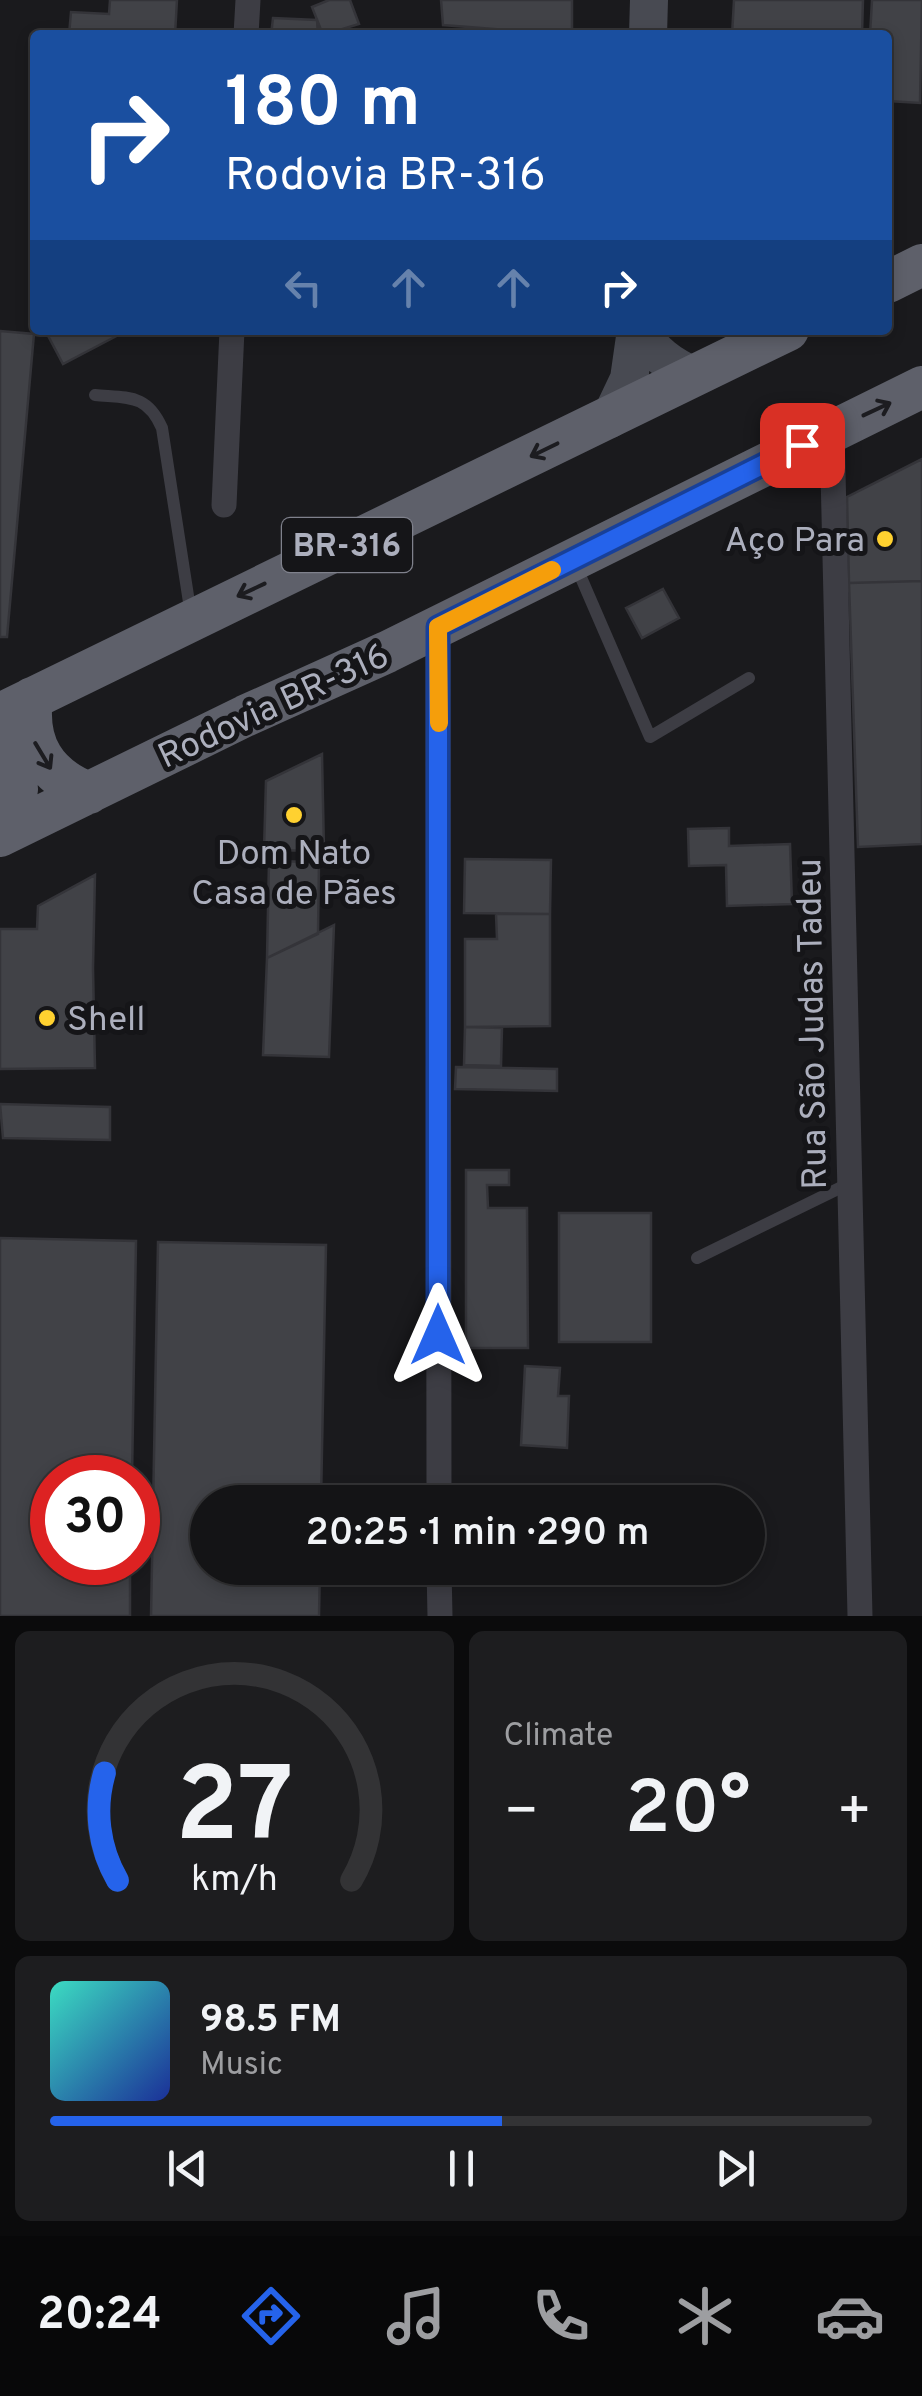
<!DOCTYPE html>
<meta charset="utf-8">
<style>
body{margin:0;font-family:Overpass,sans-serif;background:#1d1d1f;color:#f1f3f6;height:100vh;display:flex;flex-direction:column;font-size:38px;white-space:nowrap}
*{box-sizing:border-box;margin:0}
p{font-size:32px;color:#9d9ea1}
.icon{flex:none;width:55px;height:55px;fill:none;stroke:currentColor;stroke-width:2;stroke-linecap:round;stroke-linejoin:round}
.map{position:relative;height:1616px;overflow:hidden}
.sheet{display:flex;flex-direction:column;gap:15px;padding:15px;background:#0b0b0c;flex:1}
.sheet>*{flex:none}
.banner{position:absolute;left:30px;top:30px;width:862px;height:305px;border-radius:10px;box-shadow:0 5px 15px #0003,0 0 0 2px #333335;background:#1a4fa0;color:#fff;overflow:hidden}
.speed{position:absolute;left:30px;top:1455px;display:flex;gap:20px;font-size:50px;font-weight:700;text-align:center}
.speed>*{display:grid;place-content:center;width:130px;height:130px;border-radius:50%;background:#141416;box-shadow:0 5px 15px #0003,0 0 0 2px #333335;line-height:1}
.speed .limit{border:15px solid #d22;background:#fff;color:#111}
.pin{position:absolute;display:grid;place-items:center;width:85px;height:85px;color:#fff;margin:-42px;border-radius:20px;box-shadow:0 5px 15px #0006}
.me{position:absolute;width:110px;margin:-55px;rotate:0deg;stroke-linejoin:round;filter:drop-shadow(0 0 8px #0008)}
.turn{display:flex;align-items:center;gap:35px;height:210px;padding:0 30px;font-size:45px}
.turn .icon{width:130px;height:130px;stroke-width:2.5}
.turn b{display:block;font-size:70px;line-height:85px}
.lanes{display:flex;align-items:center;height:95px;padding:0 30px;background:#0003;justify-content:center;gap:50px;direction:ltr}
.lanes .off{opacity:.35}
.big{font-size:75px;font-weight:600;line-height:1.1}
.sheet .card{flex:1;display:flex;flex-direction:column;justify-content:center;gap:15px;min-width:0;padding:0 35px;border-radius:15px;background:#1d1d1f}
.sheet .dial{align-items:center;gap:0}
.dial svg{height:260px;overflow:visible;fill:none;stroke:#333335;stroke-width:7;stroke-linecap:round;text-anchor:middle}
.dial text{fill:#f1f3f6;stroke:none}
.song{display:flex;align-items:center;gap:30px}
.cover{width:120px;height:120px;border-radius:15px;background:linear-gradient(135deg,hsl(170 70% 55%),hsl(230 70% 35%))}
.played{height:10px;border-radius:5px;background:linear-gradient(90deg,#2563eb 55%,#333335 55%)}
.keys{display:flex;justify-content:space-around;direction:ltr}
.heat{display:flex;justify-content:space-between;align-items:center;font-size:55px;direction:ltr}
.sheet .tiles{flex:1;display:grid;gap:15px;grid-template-columns:1fr 1fr}
.card:last-child{grid-column:span 2}
.trip{position:absolute;left:190px;top:1485px;width:575px;height:100px;border-radius:50px;background:#141416;box-shadow:0 5px 15px #0003,0 0 0 2px #333335;font-weight:600;line-height:100px;text-align:center}
.menu{display:flex;height:160px;justify-content:space-around;align-items:center;background:#080809;color:#9d9ea1}
.menu .icon{width:70px;height:70px}
.menu .current{color:#2563eb}
.menu b{font-size:45px;color:#f1f3f6}
.map>svg:first-child{display:block}
.building{fill:#414247;stroke:#343439;stroke-width:2.5}
.lines{fill:none;stroke-linecap:round;stroke-linejoin:round}
.service{stroke:#3d3d44;stroke-width:12}
.minor{stroke:#3d3d44;stroke-width:25}
.secondary{stroke:#484a52;stroke-width:38}
.trunk{stroke:#5e606a;stroke-width:42}
.oneway{stroke:#1c1c20}
.route-casing{stroke:#184099;stroke-width:25}
.route{stroke:#2563eb;stroke-width:18}
.slow{stroke:#f59e0b;stroke-width:18}
.poi-dot{fill:#ffd130;stroke:#151518;stroke-width:4}
.labels{text-anchor:middle;stroke-width:10;stroke-linejoin:round;paint-order:stroke}
.shield{fill:#151518;stroke:#7f818c;stroke-width:2.5}
.shield-label{font-size:32px;font-weight:bold;fill:#acafbd}
.poi-label{font-size:35px;fill:#acafbd;stroke:#151518;text-anchor:end}
.street-label{font-size:35px;fill:#acafbd;stroke:#151518}
</style>
<div class="map">
<svg width="922" height="1616" viewBox="0 0 922 1616">
<rect width="100%" height="100%" fill="#1a1a1d"/>
<path class="building" d="M110 0H177L175 35H69L71 12 109 14Z
M329 0H350L359 24 323 35 312 7Z
M441 0H572V35L443 25Z
M734 0H863L862 35H732Z
M872 0H922L920 103 888 101V35H870Z
M273 18 317 20 318 35H271Z
M45 330H128L63 364Z
M0 331 34 334 7 637H0Z
M922 459V581L849 583 847 497Z
M922 581V844L858 847 849 583Z
M663 589 679 618 642 638 626 608Z
M322 754 324 851 264 850 266 781Z
M729 828V846L790 844 792 904 727 906 726 865 689 866 688 829Z
M465 859 551 860 550 914 464 913Z
M269 861 319 862 318 934 267 958Z
M95 875 93 968 95 1068 0 1069V929H37L38 906Z
M496 914H550V1026L465 1027V939H497Z
M334 925 329 1057 263 1055 267 958Z
M465 1027 502 1028 501 1066 464 1065Z
M456 1067 557 1069V1091L455 1089Z
M0 1104 110 1107V1140L3 1138Z
M466 1170H509V1185H487L488 1208H527L528 1348H466Z
M559 1213H651V1342H559Z
M0 1238 136 1241 132 1478H52V1562H130V1616H0Z
M158 1242 326 1245 321 1502H208V1568H320L319 1616H151Z
M525 1366 560 1368 558 1396H569L567 1448 521 1445Z"/>
<g class="lines">
<path class="service" d="M95 395C129 398 147 394 162 428L191 615
M576 566 650 737 749 678
M697 1258 850 1183"/>
<path class="minor" d="M246 35 248 0
M832 430 860 1616
M224 505 232 330
M438 627 439 1502
M439 1568 440 1616"/>
<path class="secondary" d="M648 35 649 0
M640 330C653 353 670 365 694 376
M610 419 629 379 636 330"/>
<path class="trunk" d="M888 282 922 265
M32 698C26 744 45 776 89 793
M0 714 788 330
M0 749 17 789 9 831
M0 836 245 716 387 652 922 387"/>
</g>
<defs><path id="oneway-shaft" d="M-6 0H5M1.5-3L5.5 0L1.5 3" fill="none" stroke-width="1.6" stroke-linecap="round" stroke-linejoin="round" transform="scale(2.5)"/></defs>
<g class="oneway">
<use href="#oneway-shaft" transform="translate(877 409) rotate(-25)"/>
<use href="#oneway-shaft" transform="translate(544 450) rotate(154)"/>
<use href="#oneway-shaft" transform="translate(251 590) rotate(155)"/>
<use href="#oneway-shaft" transform="translate(43 756) rotate(59)"/>
</g>
<g class="lines">
<defs>
<path id="route" d="M438 1335V627L802 445"/>
</defs>
<use href="#route" class="route-casing"/>
<use href="#route" class="route"/>
<path class="slow" d="M439 723 438 627 552 570"/>
</g>
<g class="poi-dot">
<circle cx="885" cy="539" r="10"/>
<circle cx="294" cy="815" r="10"/>
<circle cx="47" cy="1018" r="10"/>
</g>
<g class="labels">
<rect class="shield" x="282" y="518" width="130" height="54" rx="8"/>
<g class="shield-label">
<text x="347" y="556">BR-316</text>
</g>
<g class="poi-label">
<text x="865" y="551">Aço Para</text>
<text x="294" y="864" text-anchor="middle">Dom Nato<tspan x="294" dy="40">Casa de Pães</tspan></text>
<text x="67" y="1030" text-anchor="start">Shell</text>
</g>
<g class="street-label">
<text transform="translate(273 705) rotate(-25)" y="12">Rodovia BR-316</text>
<text transform="translate(811 1024) rotate(-91)" y="12">Rua São Judas Tadeu</text>
</g>
</g>
</svg>
<div class="speed"><div class="limit">30</div></div>
<div class="pin" style="left:802px;top:445px;background:#d93025"><svg class="icon" aria-label="arrive" viewBox="0 0 24 24"><path d="M6 21V4h12l-3 4 3 4H6"/></svg></div>
<svg class="me" style="left:438px;top:1335px" viewBox="-20 -20 40 40"><path d="M0-17L14 15 0 8-14 15z" fill="#2563eb" stroke="#fff" stroke-width="4"/></svg>
<div class="trip">20:25 · 1 min · 290 m</div>
<div class="banner">
<div class="turn"><svg class="icon" aria-label="right" viewBox="0 0 24 24"><path d="M7 20v-9h11M14 6l5 5-5 5"/></svg><div><b>180 m</b>Rodovia BR-316</div></div>
<div class="lanes"><svg class="icon off" aria-label="left" viewBox="0 0 24 24"><path d="M17 20v-9H6M10 6l-5 5 5 5"/></svg><svg class="icon off" aria-label="ahead" viewBox="0 0 24 24"><path d="M12 20V5M6 11l6-6 6 6"/></svg><svg class="icon off" aria-label="ahead" viewBox="0 0 24 24"><path d="M12 20V5M6 11l6-6 6 6"/></svg><svg class="icon" aria-label="right" viewBox="0 0 24 24"><path d="M7 20v-9h11M14 6l5 5-5 5"/></svg></div>
</div>
</div>
<section class="sheet">
<div class="tiles">
<div class="card dial"><svg viewBox="0 0 100 80">
<path d="M14 69A42 42 0 1 1 86 69"/>
<path d="M14 69A42 42 0 0 1 10 36" stroke="#2563eb"/>
<text x="50" y="56" font-size="32" font-weight="700">27</text>
<text x="50" y="72" font-size="11">km/h</text>
</svg></div>
<div class="card"><p>Climate</p>
<div class="heat"><a>−</a><b class="big">20°</b><a>+</a></div>
</div>
<div class="card">
<div class="song"><i class="cover"></i><div><b>98.5 FM</b><p>Music</p></div></div>
<div class="played"></div>
<div class="keys"><svg class="icon" aria-label="previous" viewBox="0 0 24 24"><path d="M18 5L8 12l10 7zM5 5v14"/></svg><svg class="icon" aria-label="pause" viewBox="0 0 24 24"><path d="M8 5v14M16 5v14"/></svg><svg class="icon" aria-label="next" viewBox="0 0 24 24"><path d="M6 5l10 7-10 7zM19 5v14"/></svg></div>
</div>
</div>
</section>
<nav class="menu">
<b>20:24</b>
<svg class="icon current" aria-label="directions" viewBox="0 0 24 24"><path d="M12 3l9 9-9 9-9-9zM9 14v-3h6M13 9l2 2-2 2"/></svg>
<svg class="icon" aria-label="music" viewBox="0 0 24 24"><path d="M9 18V5l10-2v13"/><circle cx="6" cy="18" r="3"/><circle cx="16" cy="16" r="3"/></svg>
<svg class="icon" aria-label="phone" viewBox="0 0 24 24"><path d="M5 4h4l2 5-3 2q2 4 5 5l2-3 5 2v4C11 20 4 13 5 4z"/></svg>
<svg class="icon" aria-label="climate" viewBox="0 0 24 24"><path d="M12 3v18M4 7l16 10M4 17L20 7"/></svg>
<svg class="icon" aria-label="car" viewBox="0 0 24 24"><path d="M5 17H2v-5l4-1 3-4h7l3 4 3 1v5h-3M9 17h6M6 11h13"/><circle cx="7" cy="17" r="2"/><circle cx="17" cy="17" r="2"/></svg>
</nav>
